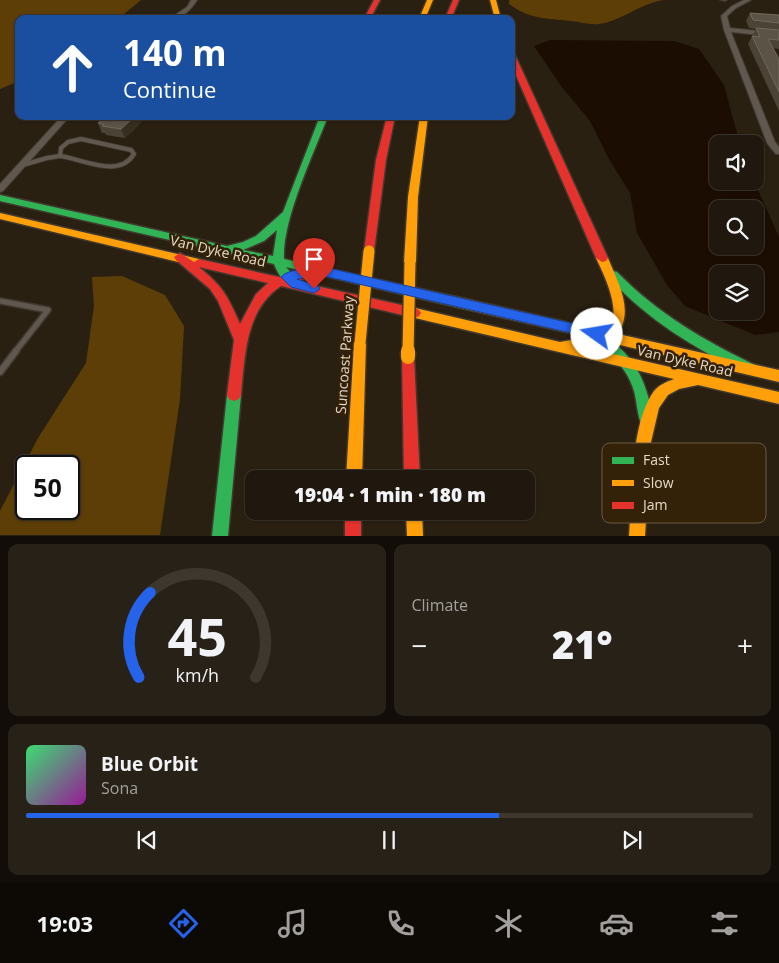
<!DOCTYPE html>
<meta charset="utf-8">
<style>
body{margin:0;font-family:"Open Sans",sans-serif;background:#282117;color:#f1f3f6;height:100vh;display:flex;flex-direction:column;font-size:19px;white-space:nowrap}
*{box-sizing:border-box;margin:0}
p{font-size:16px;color:#a2a09e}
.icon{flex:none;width:28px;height:28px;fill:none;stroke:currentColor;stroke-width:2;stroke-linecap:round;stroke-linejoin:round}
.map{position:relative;height:536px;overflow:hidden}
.drawer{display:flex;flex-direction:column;gap:8px;padding:8px;background:#120d08;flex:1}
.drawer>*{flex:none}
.banner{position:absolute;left:15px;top:15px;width:500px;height:105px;border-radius:10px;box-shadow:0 1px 4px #0004,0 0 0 1px #3d372e;background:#1a4fa0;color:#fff;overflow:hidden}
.tools{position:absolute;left:709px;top:135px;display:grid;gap:10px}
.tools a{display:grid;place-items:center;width:55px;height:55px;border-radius:10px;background:#20180e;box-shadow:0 1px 4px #0004,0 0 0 1px #3d372e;font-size:25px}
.speed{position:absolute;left:15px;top:455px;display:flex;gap:10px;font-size:25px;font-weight:700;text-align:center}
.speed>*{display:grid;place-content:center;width:65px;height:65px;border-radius:50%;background:#20180e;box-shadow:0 1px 4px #0004,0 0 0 1px #3d372e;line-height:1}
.speed .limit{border:2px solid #111;border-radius:8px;background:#fff;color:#111}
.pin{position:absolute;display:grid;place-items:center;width:42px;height:42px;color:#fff;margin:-51px -21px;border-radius:50% 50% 50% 0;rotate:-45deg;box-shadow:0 0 5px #0007}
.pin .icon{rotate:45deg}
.me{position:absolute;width:55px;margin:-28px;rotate:283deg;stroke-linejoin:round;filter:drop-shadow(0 0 4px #0008)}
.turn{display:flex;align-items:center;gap:18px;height:105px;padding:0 25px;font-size:22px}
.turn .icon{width:65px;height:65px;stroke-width:2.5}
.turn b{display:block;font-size:35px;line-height:42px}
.big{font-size:38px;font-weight:800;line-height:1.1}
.drawer .card{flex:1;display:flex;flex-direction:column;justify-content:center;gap:8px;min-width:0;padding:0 18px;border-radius:10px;background:#282117}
.drawer .dial{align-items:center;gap:0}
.dial svg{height:130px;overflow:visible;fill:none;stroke:#3d372e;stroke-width:7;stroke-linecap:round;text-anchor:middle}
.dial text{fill:#f1f3f6;stroke:none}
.song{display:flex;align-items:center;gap:15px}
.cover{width:60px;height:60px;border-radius:8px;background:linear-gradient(135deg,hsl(140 70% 55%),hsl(300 70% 35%))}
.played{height:5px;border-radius:2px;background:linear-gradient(90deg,#2563eb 65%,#3d372e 65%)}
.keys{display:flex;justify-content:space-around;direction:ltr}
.heat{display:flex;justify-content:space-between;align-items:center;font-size:28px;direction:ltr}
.drawer .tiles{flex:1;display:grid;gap:8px;grid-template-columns:1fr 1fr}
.card:last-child{grid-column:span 2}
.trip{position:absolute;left:245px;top:470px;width:290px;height:50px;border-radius:10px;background:#20180e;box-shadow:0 1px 4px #0004,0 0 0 1px #3d372e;font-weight:800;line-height:50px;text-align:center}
.tabs{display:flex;height:80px;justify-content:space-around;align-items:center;background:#0d0a06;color:#a2a09e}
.tabs .icon{width:35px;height:35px}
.tabs .selected{color:#2563eb}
.tabs b{font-size:22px;color:#f1f3f6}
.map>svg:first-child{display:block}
.forest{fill:#5e3e07;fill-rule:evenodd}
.water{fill:#1b0d02;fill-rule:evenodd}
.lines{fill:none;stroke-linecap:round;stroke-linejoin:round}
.lane-far2-casing{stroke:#41392f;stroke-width:5.5}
.lane-far1-casing{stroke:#41392f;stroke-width:8}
.lane-casing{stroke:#41392f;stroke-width:9}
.street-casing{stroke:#41392f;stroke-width:2}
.fast-casing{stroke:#41392f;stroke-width:3}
.slow-casing{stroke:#41392f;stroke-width:3}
.jam-casing{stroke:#41392f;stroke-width:3}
.lane-far2{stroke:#60584e;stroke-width:4}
.lane-far1{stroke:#60584e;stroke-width:5}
.lane{stroke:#60584e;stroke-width:6}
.street{fill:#60584e;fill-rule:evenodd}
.fast{fill:#30b455;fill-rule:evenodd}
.slow{fill:#ff9f0a;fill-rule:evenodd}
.jam{fill:#e5322d;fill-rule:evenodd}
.slow-bridge-far1-casing{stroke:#41392f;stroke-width:14;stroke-linecap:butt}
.slow-bridge-casing{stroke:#41392f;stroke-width:17;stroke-linecap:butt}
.slow-bridge-far1{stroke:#ff9f0a;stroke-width:11}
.slow-bridge{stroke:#ff9f0a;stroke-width:14}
.wall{fill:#4c4337}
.shaded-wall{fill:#372e22}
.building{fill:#5c5347;stroke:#72685b}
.route{fill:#2563eb;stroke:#184099}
.labels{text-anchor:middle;stroke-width:5;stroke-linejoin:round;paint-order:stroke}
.street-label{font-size:14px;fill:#e5d9ca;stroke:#342208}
.key{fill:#342208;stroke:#695942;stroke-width:1}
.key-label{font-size:14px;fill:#e5d9ca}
</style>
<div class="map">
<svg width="779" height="536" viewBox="0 0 779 536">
<rect width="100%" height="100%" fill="#2a2012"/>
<path class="forest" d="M0 0H141L118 19H19V81L0 89Z
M509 0H665C642 2 622 21 599 24 590 25 580 22 571 21 546 18 531 20 509 4Z
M122 276 165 295 184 326 180 399 160 535H0V511L38 438 86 363 94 306 92 277ZM26 466H69V509H26Z"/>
<path class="water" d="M550 40 674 41 699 49 724 85 740 144H718V181H754L779 237V332L755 335 685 306 667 285 637 233 630 193 610 161 590 121 561 86 534 46ZM718 209H755V246H718ZM718 274H755V311H718Z"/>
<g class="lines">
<defs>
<path id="lane-far2" d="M81 139 131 150 134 154C119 179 83 159 60 156L61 148 68 142Z
M23 165 47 158 60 156"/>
<path id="lane-far1" d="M0 301 48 310 15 352"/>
<path id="lane" d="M0 372 16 351"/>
<path id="street" d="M191 0H197C191 10 182 19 169 19L187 7Z
M744 0H751L736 8 727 16 730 28 779 33V37L731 32 775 142 779 147V154H776L767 143 724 30 721 16 732 6Z
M62 116H70L3 191 0 192V184Z"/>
<path id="fast" d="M320 116H328C314 153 282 220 284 259L461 298 465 300 467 303 465 306 461 308 286 267 301 284 299 287C287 290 278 274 274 264L0 201V195L227 246 243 242 256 236 283 212ZM277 230 273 256 243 250 264 241Z
M613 271 617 272C657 313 703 340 755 365L757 369 755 373 750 375 745 373C694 348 648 320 609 278L607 275 609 272Z
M585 326C593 329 601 334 609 339 639 361 647 386 654 421L652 426 647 427 642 426C637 415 637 402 634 391 626 363 604 349 581 335L579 331 581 327Z
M234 389 239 391 241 395 228 536H212L227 395 229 391Z"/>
<path id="slow" d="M427 0H433L425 19H419Z
M490 0H496L501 19H495Z
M420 116H428L418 197 416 262 410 266 404 262 408 197Z
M0 213 199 259 205 263 199 267 0 219Z
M602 254 608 258C618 283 634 309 618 334L779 370V382L607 342 587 348 779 392V404L698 385 679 389 668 395 659 408 651 442 645 536H629C632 496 630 424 654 391 659 385 666 382 674 379L415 318 411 316 409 313 411 310 415 308 560 342 588 337 461 308 457 306 455 303 457 300 461 298 604 331C626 318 604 275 596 258Z
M360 338 364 339 366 343 362 479H346L354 343 356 339Z
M406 511H422L423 536H407Z"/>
<path id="jam" d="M374 0H380L370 19H364Z
M453 0H459L451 19H445Z
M511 53 515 55 608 258 606 261 602 262 596 258 511 64Z
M387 116H395L386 160 374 251 369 255 364 251 376 160Z
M180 253 194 262 199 259 279 277 306 270 324 268 330 272 328 275 294 281 415 308 419 310 421 313 419 316 415 318 281 286C245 310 245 356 241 395L239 399 234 401 229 399 227 395 234 340 218 301 210 289 176 260 174 257ZM199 267 268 283 256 294 240 324C227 295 224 288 199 267Z
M408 352 413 353 414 357 420 479H404L402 357 403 353Z
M345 511H361V536H345Z"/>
</defs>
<use href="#lane-far2" class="lane-far2-casing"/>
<use href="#lane-far1" class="lane-far1-casing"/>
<use href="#lane" class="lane-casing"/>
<use href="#street" class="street-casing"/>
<use href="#fast" class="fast-casing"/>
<use href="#slow" class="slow-casing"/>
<use href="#jam" class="jam-casing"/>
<use href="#lane-far2" class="lane-far2"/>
<use href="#lane-far1" class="lane-far1"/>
<use href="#lane" class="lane"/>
<use href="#street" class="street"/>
<use href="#fast" class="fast"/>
<use href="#slow" class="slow"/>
<use href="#jam" class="jam"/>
<defs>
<path id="slow-bridge-far1" d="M360 343 369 251
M408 352 410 262"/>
<path id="slow-bridge" d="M408 357V351"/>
</defs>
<use href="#slow-bridge-far1" class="slow-bridge-far1-casing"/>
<use href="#slow-bridge" class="slow-bridge-casing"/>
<use href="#slow-bridge-far1" class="slow-bridge-far1"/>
<use href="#slow-bridge" class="slow-bridge"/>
</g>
<path class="wall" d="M718 0H728L725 2Z
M750 13 779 15V49L773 48 779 59V111L748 44 756 29 749 28 746 21Z
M98 123 134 130 125 138 106 135 105 133H102Z"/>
<path class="shaded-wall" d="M135 116H147L134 130 125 138 121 129Z"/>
<path class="building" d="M750 13 779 15V23L753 20Z
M756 28 779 30V40L768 39 779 59V92L752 36 760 37Z
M106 116H135L121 129 102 126 104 124 98 123Z"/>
<path class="route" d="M324 267 597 329 601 330 603 334 601 338 597 339 324 276 297 279 318 286 320 289 314 293 291 287 281 277C289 268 312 268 324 267Z"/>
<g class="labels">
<g class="street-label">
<text transform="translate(218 251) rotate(13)" y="5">Van Dyke Road</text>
<text transform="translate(345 355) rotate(-86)" y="5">Suncoast Parkway</text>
<text transform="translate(685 361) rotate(13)" y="5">Van Dyke Road</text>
</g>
</g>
<rect x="602" y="443" width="164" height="80" rx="8" class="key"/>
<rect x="612" y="457" width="22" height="7" fill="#30b455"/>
<rect x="612" y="480" width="22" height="6" fill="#ff9f0a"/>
<rect x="612" y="502" width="22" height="7" fill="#e5322d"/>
<g class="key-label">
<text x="643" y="465">Fast</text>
<text x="643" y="488">Slow</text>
<text x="643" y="510">Jam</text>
</g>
</svg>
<div class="tools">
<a><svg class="icon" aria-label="sound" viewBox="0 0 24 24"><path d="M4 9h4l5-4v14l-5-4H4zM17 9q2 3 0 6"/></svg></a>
<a><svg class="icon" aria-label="search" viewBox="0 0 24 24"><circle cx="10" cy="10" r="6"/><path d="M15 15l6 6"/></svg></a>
<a><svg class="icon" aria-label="layers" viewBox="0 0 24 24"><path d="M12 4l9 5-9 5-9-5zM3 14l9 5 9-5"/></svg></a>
</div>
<div class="speed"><div class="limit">50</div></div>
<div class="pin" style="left:314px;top:289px;background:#d93025"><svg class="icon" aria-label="arrive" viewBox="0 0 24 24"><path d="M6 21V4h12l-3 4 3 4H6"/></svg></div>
<svg class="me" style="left:597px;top:334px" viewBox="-20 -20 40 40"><circle r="19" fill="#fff"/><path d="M0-13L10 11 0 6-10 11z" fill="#2563eb"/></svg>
<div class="trip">19:04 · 1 min · 180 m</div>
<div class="banner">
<div class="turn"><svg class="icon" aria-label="ahead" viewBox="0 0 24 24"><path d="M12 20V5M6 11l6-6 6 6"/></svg><div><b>140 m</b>Continue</div></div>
</div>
</div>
<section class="drawer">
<div class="tiles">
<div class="card dial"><svg viewBox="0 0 100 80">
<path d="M14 69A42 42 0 1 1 86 69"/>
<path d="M14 69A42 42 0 0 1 21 17" stroke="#2563eb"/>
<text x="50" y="56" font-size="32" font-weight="700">45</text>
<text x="50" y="72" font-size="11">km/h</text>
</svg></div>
<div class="card"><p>Climate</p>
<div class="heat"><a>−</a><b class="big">21°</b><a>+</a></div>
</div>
<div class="card">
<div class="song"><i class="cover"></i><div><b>Blue Orbit</b><p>Sona</p></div></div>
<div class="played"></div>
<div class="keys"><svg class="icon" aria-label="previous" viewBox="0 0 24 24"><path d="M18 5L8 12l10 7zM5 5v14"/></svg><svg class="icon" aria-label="pause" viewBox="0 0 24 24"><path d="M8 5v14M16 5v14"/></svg><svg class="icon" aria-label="next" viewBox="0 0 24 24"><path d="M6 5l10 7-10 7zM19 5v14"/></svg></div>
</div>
</div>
</section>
<nav class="tabs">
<b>19:03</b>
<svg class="icon selected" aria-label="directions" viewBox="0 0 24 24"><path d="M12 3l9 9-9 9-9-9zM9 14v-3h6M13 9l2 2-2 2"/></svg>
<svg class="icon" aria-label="music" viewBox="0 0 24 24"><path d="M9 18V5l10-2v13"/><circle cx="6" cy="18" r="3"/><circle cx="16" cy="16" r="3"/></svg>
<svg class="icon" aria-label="phone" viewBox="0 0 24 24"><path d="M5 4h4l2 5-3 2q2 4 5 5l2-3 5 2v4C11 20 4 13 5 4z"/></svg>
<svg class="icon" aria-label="climate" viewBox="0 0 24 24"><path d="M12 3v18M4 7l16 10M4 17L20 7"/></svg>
<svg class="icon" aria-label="car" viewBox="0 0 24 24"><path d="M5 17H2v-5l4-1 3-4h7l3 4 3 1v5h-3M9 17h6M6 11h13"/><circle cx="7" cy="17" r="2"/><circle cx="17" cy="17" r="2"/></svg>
<svg class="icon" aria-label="filters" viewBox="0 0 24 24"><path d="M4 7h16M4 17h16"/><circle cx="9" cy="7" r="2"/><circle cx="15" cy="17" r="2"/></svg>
</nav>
